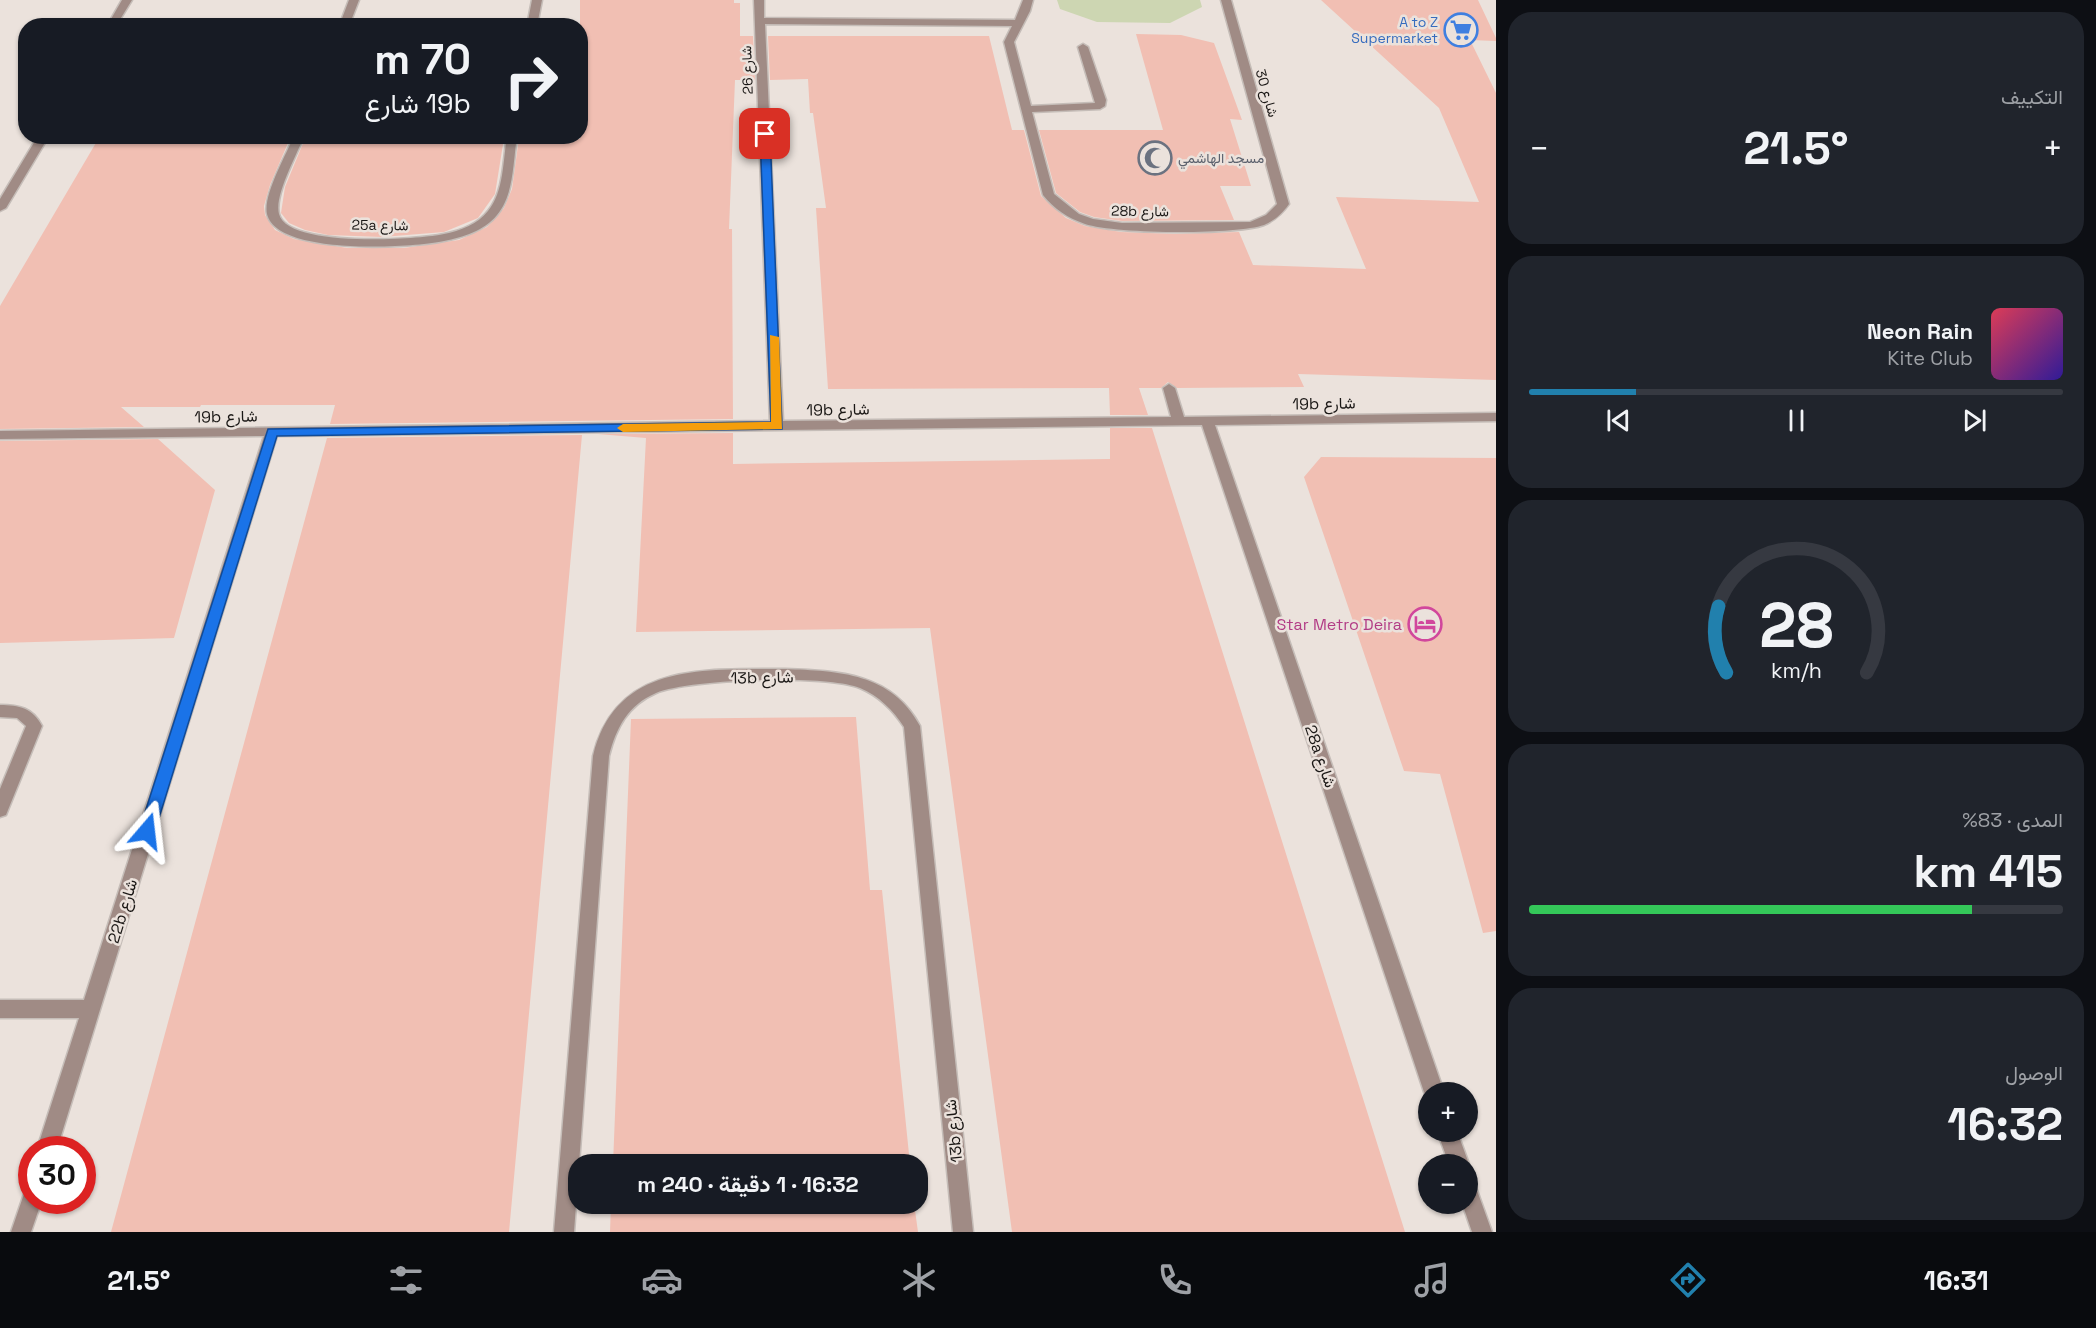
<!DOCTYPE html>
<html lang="ar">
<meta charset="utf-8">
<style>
body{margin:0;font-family:"Space Grotesk",Vazirmatn,sans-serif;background:#20242c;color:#f1f3f6;direction:rtl;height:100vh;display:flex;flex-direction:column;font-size:22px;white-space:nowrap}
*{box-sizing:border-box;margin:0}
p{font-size:20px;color:#9ea1a6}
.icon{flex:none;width:33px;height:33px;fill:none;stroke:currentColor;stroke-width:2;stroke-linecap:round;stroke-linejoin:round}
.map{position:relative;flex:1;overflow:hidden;direction:ltr}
.drawer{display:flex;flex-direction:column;gap:12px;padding:12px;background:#0d0f14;width:600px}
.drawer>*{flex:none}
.hud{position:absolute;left:18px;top:18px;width:570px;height:126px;border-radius:24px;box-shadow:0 2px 4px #0004;direction:rtl;background:#171b24;color:#f1f3f6;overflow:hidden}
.controls{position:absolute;left:1418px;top:1082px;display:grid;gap:12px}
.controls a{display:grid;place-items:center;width:60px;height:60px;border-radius:50%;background:#171b24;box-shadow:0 2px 4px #0004;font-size:30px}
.speed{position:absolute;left:18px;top:1136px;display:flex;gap:12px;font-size:30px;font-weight:700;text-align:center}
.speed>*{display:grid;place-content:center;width:78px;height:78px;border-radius:50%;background:#171b24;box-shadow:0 2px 4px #0004;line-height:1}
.speed .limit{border:9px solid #d22;background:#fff;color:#111}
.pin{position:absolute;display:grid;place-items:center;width:51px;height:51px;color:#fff;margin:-26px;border-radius:12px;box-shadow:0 3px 9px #0006}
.me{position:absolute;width:66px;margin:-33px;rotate:17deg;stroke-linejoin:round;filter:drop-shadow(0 0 4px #0008)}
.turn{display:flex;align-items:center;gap:21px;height:126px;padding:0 18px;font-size:27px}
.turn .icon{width:78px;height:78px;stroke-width:2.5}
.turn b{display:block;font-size:42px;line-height:51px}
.big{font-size:45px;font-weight:700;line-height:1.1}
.drawer .widget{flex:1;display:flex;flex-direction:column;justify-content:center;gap:9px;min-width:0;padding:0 21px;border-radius:24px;background:#20242c}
.drawer .dial{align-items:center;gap:0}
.dial svg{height:156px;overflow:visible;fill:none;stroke:#363941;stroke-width:7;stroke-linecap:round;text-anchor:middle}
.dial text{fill:#f1f3f6;stroke:none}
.song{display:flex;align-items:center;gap:18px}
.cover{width:72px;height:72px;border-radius:9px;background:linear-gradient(135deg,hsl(350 70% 55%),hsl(250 70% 35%))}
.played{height:6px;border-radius:3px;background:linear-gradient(90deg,#2180ad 20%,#363941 20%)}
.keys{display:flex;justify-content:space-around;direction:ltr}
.heat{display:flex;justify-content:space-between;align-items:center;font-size:33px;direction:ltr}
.charge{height:9px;border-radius:4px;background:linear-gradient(90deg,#34c759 83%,#363941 0)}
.trip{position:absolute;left:568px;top:1154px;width:360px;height:60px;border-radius:24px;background:#171b24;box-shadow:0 2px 4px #0004;font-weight:700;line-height:60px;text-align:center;direction:rtl}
.menu{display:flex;height:96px;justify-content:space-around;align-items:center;background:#090b0e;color:#9ea1a6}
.menu .icon{width:42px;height:42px}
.menu .selected{color:#2180ad}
.menu b{font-size:27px;color:#f1f3f6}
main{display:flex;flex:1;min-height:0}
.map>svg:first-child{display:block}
.green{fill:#cdd6b2}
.building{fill:#f1bfb3}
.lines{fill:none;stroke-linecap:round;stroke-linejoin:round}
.minor-casing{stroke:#c5bdb8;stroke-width:3}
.minor{fill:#a08b85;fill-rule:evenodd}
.route{fill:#1a73e8;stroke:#114b97;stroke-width:1.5}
.slow{fill:#f59e0b}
.labels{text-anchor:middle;stroke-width:5;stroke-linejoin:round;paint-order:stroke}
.far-shop-label{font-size:14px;fill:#366cbe;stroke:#ebe2dc;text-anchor:end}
.far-street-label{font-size:14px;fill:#1a1715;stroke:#ebe2dc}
.far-worship-label{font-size:14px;fill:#5b616d;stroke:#ebe2dc;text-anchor:start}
.street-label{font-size:16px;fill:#1a1715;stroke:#ebe2dc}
.hotel-label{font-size:16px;fill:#b23c85;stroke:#ebe2dc;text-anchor:end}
</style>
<main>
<section class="drawer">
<div class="widget"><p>التكييف</p>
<div class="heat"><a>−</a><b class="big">21.5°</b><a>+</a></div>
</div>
<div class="widget">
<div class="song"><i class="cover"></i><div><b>Neon Rain</b><p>Kite Club</p></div></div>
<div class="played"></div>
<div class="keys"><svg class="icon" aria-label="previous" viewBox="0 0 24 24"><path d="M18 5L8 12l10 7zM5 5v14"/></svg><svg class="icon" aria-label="pause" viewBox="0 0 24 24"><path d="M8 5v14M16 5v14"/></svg><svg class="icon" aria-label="next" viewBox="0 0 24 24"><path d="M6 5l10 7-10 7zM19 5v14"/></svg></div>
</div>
<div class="widget dial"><svg viewBox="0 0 100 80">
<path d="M14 69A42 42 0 1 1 86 69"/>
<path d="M14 69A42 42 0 0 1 10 35" stroke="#2180ad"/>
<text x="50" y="56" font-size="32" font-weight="700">28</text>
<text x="50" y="72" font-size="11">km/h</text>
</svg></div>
<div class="widget"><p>المدى · 83%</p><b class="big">415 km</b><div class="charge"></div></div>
<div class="widget"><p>الوصول</p><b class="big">16:32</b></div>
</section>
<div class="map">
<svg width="1496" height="1232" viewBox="0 0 1496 1232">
<rect width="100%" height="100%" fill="#ebe2dc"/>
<path class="green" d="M1057 0H1200L1202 7 1170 23 1097 22 1060 9Z"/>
<path class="building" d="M580 0H734V3H740V36H753L755 80H735L729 229H732L733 419 330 424 335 405H201L200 407H121L144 427 0 429V306L100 136H291L270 185 264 206 265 215 275 230 294 239 347 248H404L459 240 487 227 504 208 512 189 519 138 580 139Z
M1321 0H1478L1496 38V41L1470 40 1496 93V380L1298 374 1304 387 1177 388 1168 382 1161 388H1139L1148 415H1110L1109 388 828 389 816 208H826L813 113H810L808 79 770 80 768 36H989L1012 130H1024L1041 196 1066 218 1085 226 1121 232 1175 234 1239 232 1253 265 1366 269 1336 197 1479 202 1439 108Z
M1136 34 1181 35 1214 43 1242 120 1230 119 1251 186H1220L1234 220 1122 221 1094 217 1080 212 1056 193 1039 130H1163Z
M306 136H490L504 138 495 194 478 218 444 232 382 237 328 235 305 230 289 223 281 213 285 187Z
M1110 428H1152L1405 1232H1012L930 628 636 632 646 438 598 434 733 433V464L1110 459Z
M582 435 509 1232H111L327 438Z
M158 439 215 490 174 638 0 643V441Z
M1321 457 1496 458V931L1483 933 1440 774 1404 771 1304 477Z
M856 717 870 890H882L910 1164H613L631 719Z
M611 1203H914L918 1232H610Z"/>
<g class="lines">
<defs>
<path id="minor" d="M122 0H132L116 26H107Z
M349 0H359L349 26H130L134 23 341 21Z
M532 0H542L537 26H527Z
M754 0H764V18L1015 20 1023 0H1033L1030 11 1014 42 1031 106 1095 103 1078 47 1083 44 1088 47 1106 100 1105 106 1100 109 1032 112 1054 194 1079 214 1093 219 1122 223 1250 222 1266 215 1277 204 1221 0H1231L1289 204C1282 214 1275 220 1264 225 1235 235 1115 234 1085 224 1068 218 1054 209 1043 195L1004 42 1012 26 765 24 783 421 1171 417 1163 388 1169 384 1175 388 1184 417 1496 413V421L1215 425 1444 1092H1428V1099L1424 1092 1202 425 277 436 57 1149H37L79 1018H0V1000H84L264 436 0 439V431L770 421Z
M38 136H49L6 208 0 211V199Z
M294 136H304C297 155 274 195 279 214 287 248 417 240 444 234 460 231 478 224 488 211 504 192 503 160 507 136H517C513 162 514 195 497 215 484 231 463 237 444 241 412 248 277 256 267 214 263 195 286 155 294 136Z
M785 669C839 671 892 673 920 726L973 1232H953L904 727C893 710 879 696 860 688 827 674 690 679 656 693 628 705 616 728 609 756L574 1232H554L593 756C616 661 706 670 785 669Z
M0 705C19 705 33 708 42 726L8 810 6 815 0 817V789L26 726 17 718 0 717Z
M1437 1131H1457L1469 1164 1467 1169V1164H1449Z
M1467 1179 1474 1182 1492 1232H1472L1462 1203H1467Z
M32 1188V1200H42L31 1232H11L25 1191Z"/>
</defs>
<use href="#minor" class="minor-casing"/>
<use href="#minor" class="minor"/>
</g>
<path class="route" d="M765 131 770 134 782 429 277 436 155 831 147 838 142 836 139 831 268 429 771 422 760 134Z"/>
<path class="slow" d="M770 335 779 337 782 429 623 432 617 428 623 424 771 422Z"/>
<defs>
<symbol id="supermarket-ring" viewBox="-11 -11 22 22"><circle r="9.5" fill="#ebe2dc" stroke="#3f7fe0" stroke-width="1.5"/><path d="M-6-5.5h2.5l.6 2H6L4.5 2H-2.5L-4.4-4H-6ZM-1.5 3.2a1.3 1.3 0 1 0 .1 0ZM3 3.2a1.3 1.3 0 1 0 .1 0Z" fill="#3f7fe0"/></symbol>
<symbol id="mosque-ring" viewBox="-11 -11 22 22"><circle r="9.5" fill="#ebe2dc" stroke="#6b7280" stroke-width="1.5"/><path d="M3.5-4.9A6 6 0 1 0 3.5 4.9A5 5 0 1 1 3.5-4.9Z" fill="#6b7280"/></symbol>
<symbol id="hotel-ring" viewBox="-11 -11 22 22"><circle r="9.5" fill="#ebe2dc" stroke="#d1479c" stroke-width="1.5"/><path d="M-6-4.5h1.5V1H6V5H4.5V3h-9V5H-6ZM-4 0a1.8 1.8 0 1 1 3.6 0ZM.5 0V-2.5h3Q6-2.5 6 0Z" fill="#d1479c"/></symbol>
</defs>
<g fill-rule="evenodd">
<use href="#supermarket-ring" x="1442" y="11" width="38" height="38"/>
<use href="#mosque-ring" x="1136" y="139" width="38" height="38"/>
<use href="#hotel-ring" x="1406" y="605" width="38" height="38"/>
</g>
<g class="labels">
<g class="far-shop-label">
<text x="1438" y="27">A to Z<tspan x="1438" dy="16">Supermarket</tspan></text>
</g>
<g class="far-street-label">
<text transform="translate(747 70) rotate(-92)" y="5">شارع 26</text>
<text transform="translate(1267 93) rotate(74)" y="5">شارع 30</text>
<text transform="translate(1140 211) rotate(1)" y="5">28b شارع</text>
<text transform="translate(380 225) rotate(1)" y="5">25a شارع</text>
</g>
<g class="far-worship-label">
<text x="1178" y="163">مسجد الهاشمي</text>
</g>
<g class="street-label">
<text transform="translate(1324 403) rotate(-1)" y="6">19b شارع</text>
<text transform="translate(838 409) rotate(-1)" y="6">19b شارع</text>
<text transform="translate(226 416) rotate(-1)" y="6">19b شارع</text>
<text transform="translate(762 677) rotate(-1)" y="6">13b شارع</text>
<text transform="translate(1321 756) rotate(71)" y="6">28a شارع</text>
<text transform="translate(122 911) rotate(-73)" y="6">22b شارع</text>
<text transform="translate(953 1131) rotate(-96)" y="6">13b شارع</text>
</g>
<g class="hotel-label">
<text x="1402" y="630">Star Metro Deira</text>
</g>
</g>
</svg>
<div class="controls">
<a>+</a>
<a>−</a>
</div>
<div class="speed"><div class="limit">30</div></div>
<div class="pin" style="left:765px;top:134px;background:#d93025"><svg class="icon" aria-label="arrive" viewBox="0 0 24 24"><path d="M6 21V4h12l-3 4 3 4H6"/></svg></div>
<svg class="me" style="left:147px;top:831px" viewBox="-20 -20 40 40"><path d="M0-17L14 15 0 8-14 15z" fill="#1a73e8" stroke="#fff" stroke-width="4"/></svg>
<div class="trip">16:32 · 1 دقيقة · 240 m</div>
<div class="hud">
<div class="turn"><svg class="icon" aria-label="right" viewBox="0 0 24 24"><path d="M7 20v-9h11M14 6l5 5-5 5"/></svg><div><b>70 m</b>19b شارع</div></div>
</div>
</div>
</main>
<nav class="menu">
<b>16:31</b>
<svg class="icon selected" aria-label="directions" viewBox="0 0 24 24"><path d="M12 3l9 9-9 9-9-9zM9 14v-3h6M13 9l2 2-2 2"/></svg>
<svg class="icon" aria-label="music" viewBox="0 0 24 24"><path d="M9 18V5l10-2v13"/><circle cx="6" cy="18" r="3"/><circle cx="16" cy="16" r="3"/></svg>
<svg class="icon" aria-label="phone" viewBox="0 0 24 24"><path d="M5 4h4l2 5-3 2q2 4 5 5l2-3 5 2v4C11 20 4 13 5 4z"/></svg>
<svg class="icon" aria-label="climate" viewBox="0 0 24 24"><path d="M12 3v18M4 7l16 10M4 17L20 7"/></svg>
<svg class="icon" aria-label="car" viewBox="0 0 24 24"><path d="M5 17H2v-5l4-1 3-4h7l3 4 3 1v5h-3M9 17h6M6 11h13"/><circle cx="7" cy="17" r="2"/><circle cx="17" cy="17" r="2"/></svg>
<svg class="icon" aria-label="filters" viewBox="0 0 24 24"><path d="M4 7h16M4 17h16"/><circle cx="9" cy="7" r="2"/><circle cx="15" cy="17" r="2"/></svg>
<b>21.5°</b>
</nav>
